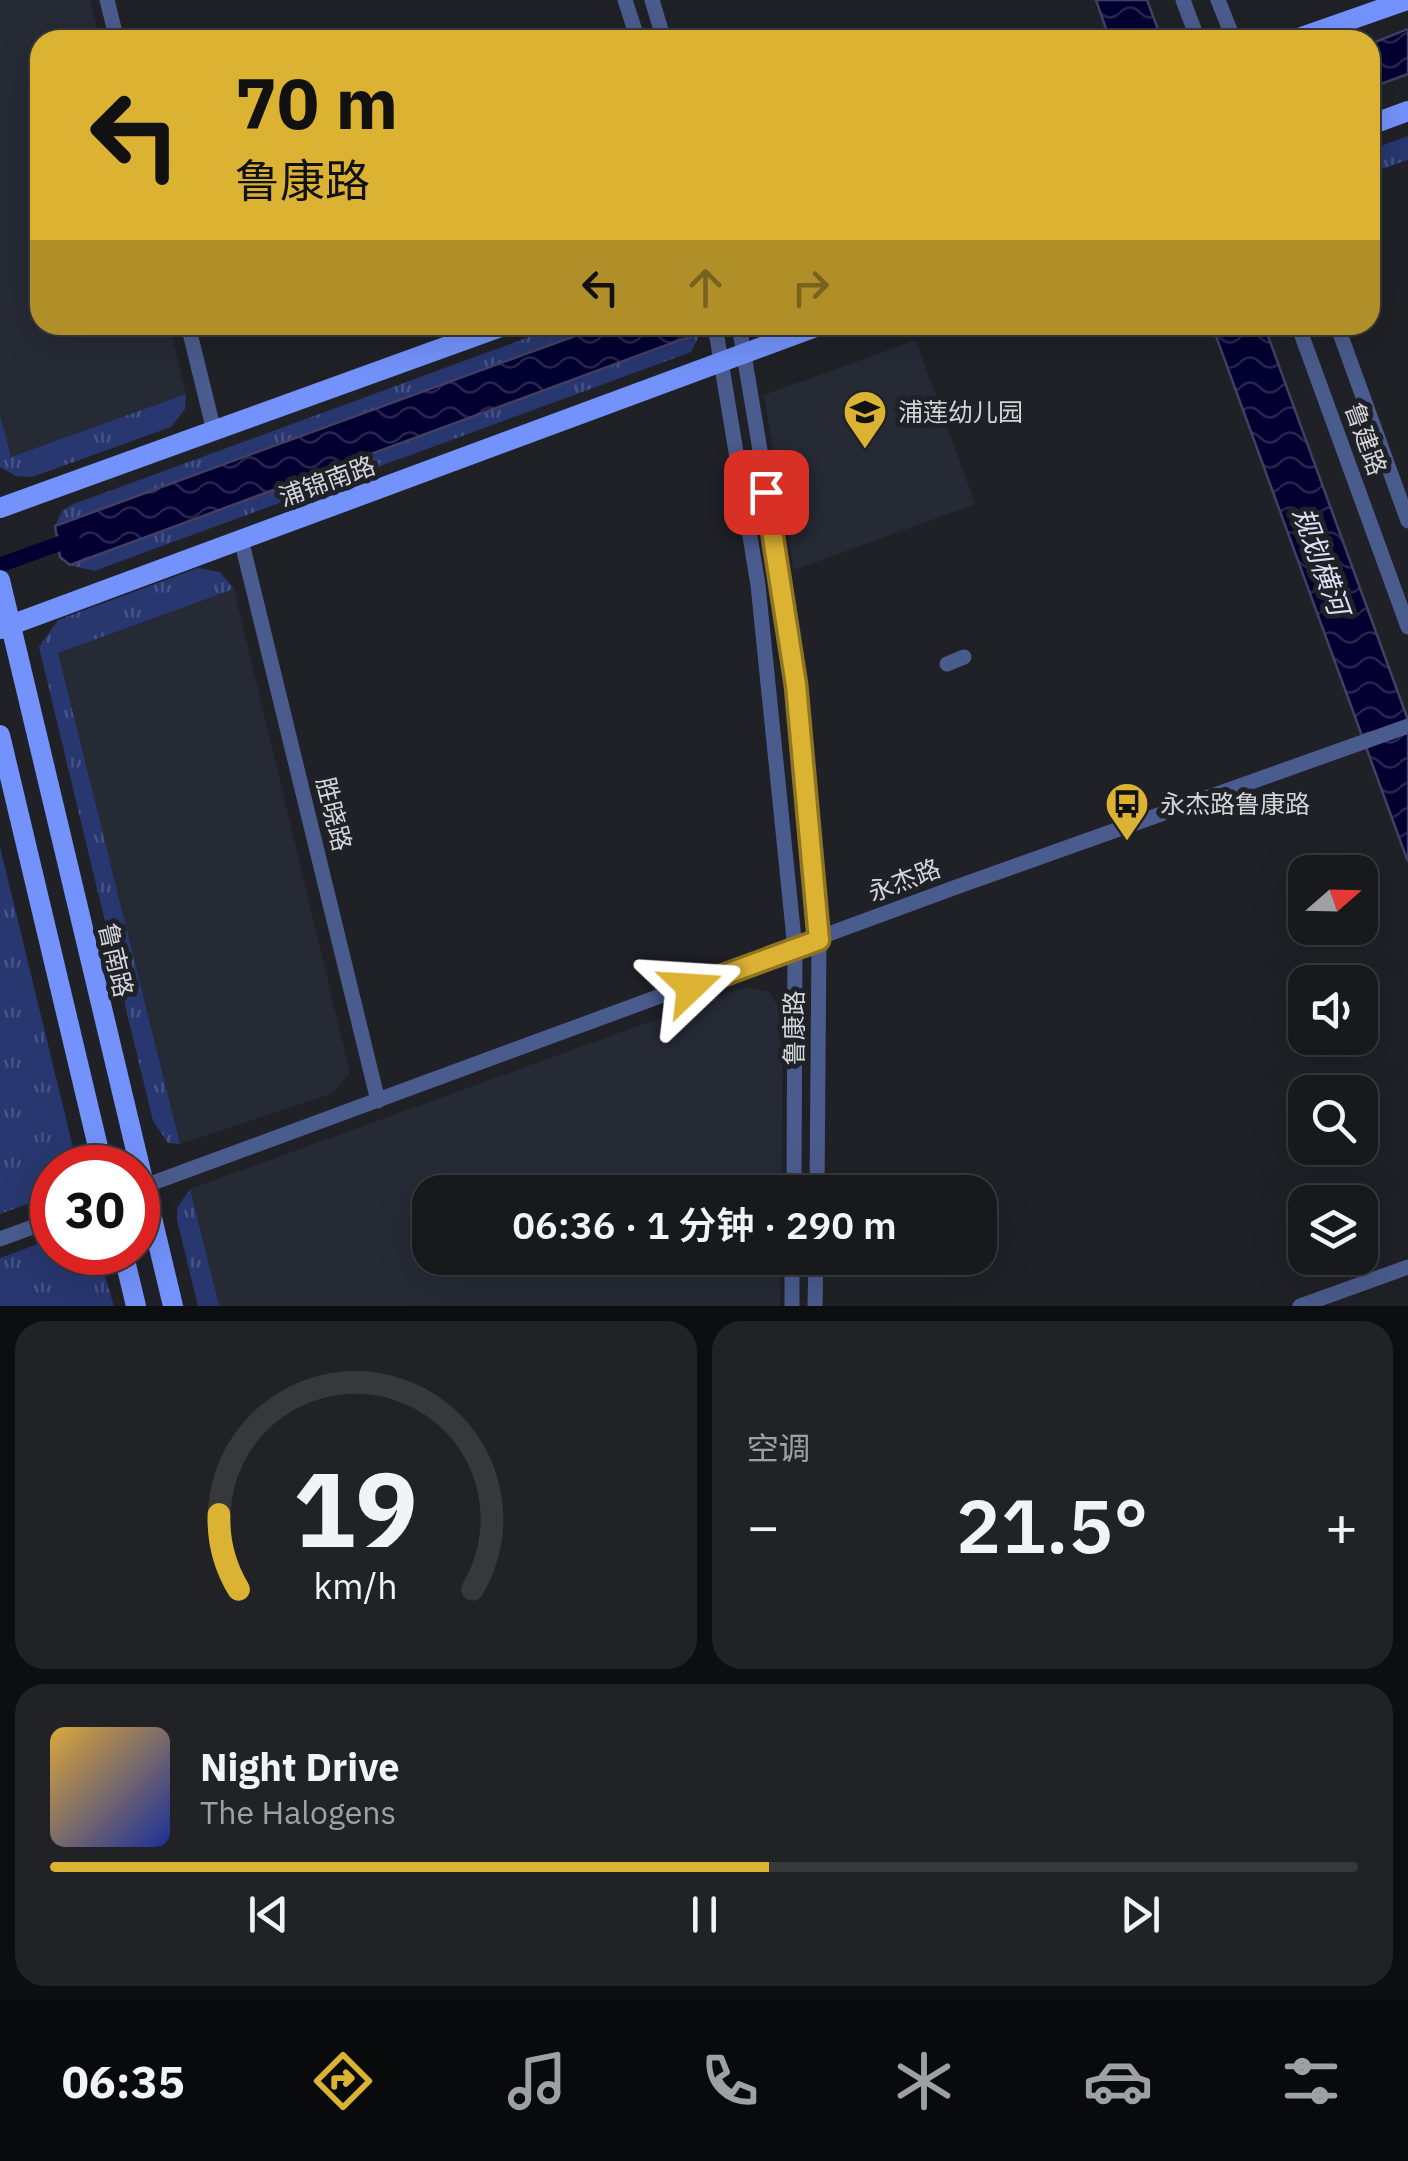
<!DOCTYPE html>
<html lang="zh">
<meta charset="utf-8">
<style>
body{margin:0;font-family:"IBM Plex Sans","Noto Sans SC",sans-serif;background:#202226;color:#f1f3f6;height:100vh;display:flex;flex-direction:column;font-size:38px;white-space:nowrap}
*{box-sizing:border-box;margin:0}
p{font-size:32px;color:#9ea0a4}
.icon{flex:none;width:55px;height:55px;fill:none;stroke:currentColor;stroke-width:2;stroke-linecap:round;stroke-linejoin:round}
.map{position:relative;height:1306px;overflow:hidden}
.details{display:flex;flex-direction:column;gap:15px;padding:15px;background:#0d0e10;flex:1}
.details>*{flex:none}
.top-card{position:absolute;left:30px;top:30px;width:1350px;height:305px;border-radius:30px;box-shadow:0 10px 40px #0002,0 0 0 2px #36383b;background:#dcb233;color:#111;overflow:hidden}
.needle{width:65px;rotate:70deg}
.fabs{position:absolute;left:1288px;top:855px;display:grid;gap:20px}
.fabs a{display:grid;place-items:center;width:90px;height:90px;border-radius:20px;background:#17191d;box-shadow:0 10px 40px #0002,0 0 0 2px #36383b;font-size:50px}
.speed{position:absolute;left:30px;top:1145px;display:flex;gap:20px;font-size:50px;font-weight:700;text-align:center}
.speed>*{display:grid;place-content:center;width:130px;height:130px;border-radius:50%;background:#17191d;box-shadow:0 10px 40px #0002,0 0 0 2px #36383b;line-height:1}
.speed .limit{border:15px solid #d22;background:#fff;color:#111}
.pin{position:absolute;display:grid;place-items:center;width:85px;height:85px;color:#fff;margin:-42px;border-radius:20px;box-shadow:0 5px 15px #0006}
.me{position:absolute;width:110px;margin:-55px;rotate:70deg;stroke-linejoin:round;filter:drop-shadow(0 0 8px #0008)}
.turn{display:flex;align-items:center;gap:35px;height:210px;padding:0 40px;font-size:45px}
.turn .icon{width:130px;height:130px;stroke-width:2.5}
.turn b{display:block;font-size:70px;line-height:85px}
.lanes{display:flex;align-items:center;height:95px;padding:0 40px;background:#0003;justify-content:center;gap:50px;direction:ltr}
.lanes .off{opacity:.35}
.big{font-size:75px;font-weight:600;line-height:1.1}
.details .tile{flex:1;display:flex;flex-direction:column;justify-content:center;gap:15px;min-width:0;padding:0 35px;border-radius:30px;background:#202226}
.details .dial{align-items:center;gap:0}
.dial svg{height:260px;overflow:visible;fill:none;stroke:#36383b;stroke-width:7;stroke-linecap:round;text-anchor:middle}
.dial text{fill:#f1f3f6;stroke:none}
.song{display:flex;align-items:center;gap:30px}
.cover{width:120px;height:120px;border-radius:15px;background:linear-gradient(135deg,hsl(40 70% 55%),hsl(230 70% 35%))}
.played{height:10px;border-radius:5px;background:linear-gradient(90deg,#dcb233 55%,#36383b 55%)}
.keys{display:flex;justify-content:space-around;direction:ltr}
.heat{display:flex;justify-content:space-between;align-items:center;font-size:55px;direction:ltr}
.details .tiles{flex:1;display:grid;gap:15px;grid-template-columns:1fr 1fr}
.tile:last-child{grid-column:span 2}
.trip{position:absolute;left:412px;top:1175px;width:585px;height:100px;border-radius:30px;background:#17191d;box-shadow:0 10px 40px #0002,0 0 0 2px #36383b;font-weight:600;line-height:100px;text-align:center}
.dock{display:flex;height:160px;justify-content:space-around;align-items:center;background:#090a0c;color:#9ea0a4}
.dock .icon{width:70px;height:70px}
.dock .selected{color:#dcb233}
.dock b{font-size:45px;color:#f1f3f6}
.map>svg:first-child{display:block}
.built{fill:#262a35}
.grass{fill:url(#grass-tufts)}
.water{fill:url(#water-waves);stroke:#414063;stroke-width:2.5}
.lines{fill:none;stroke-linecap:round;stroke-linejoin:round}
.canal{stroke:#030031;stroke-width:15}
.minor{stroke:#4a5b8d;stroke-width:15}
.major{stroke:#7392fb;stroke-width:20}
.route-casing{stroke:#8f7421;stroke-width:25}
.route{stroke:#dcb233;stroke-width:18}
.labels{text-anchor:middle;stroke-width:10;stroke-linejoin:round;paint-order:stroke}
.poi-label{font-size:25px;fill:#d3d5d9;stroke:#1f2127;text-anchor:start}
.street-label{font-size:25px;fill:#d3d5d9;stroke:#1f2127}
.water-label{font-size:28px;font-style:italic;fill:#d9e1f7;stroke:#1f2127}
</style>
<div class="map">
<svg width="1408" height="1306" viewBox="0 0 1408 1306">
<defs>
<pattern id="grass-tufts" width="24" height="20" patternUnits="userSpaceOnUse" patternTransform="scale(2.5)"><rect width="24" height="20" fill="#283770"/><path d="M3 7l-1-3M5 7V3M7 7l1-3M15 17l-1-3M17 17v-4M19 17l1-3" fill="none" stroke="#465384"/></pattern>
<pattern id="water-waves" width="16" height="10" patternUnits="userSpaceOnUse" patternTransform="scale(2.5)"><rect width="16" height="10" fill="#030031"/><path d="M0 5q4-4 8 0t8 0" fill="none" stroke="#27244e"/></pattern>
</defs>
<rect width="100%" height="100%" fill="#1f2127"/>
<path class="built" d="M0 0H90L100 40H40V325H170L186 394 11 457 0 415Z
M916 340 975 504 794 570 764 395Z
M234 589 350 1073 333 1093 180 1144 58 653Z
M745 987 769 992 783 1014 782 1192H430V1258H781L780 1306H219L190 1189Z"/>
<path class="grass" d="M1408 136V160L1370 173V150Z
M562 325H605L55 526 62 511 71 505Z
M701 332 691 352 94 571 70 565Z
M186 394 185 409 171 427 32 477 16 476 0 467V415L11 457Z
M198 568 220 572 234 589 58 653 180 1144 168 1143 153 1121 39 647 58 620Z
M0 847 77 1164 76 1167 52 1168V1195L0 1214Z
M190 1189 219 1306H198L177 1220V1208Z
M52 1239V1252L98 1253 114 1306H0V1258Z"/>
<path class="water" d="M1096 0H1147L1162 40H1110Z
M1408 29V74L1370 88V44Z
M605 325H721L70 565 60 557 55 526Z
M1212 325H1264L1408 720V862Z"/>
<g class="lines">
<path class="canal" d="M0 565 72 539"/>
<path class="minor" d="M107 0 117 40
M625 0 638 40
M652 0 664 40
M1183 0 1198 40
M1218 0 1234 40
M188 325 214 431
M715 325 758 585 795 949 794 1192
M739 325 781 575 804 776 819 940 817 1192
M1298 325 1408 627
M1337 325 1408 521
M241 539 378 1101
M947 664 964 657
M139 1188 959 886 1408 726
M0 1239 52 1220
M792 1306V1258
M815 1306 816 1258
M1300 1306 1408 1267"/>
<path class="major" d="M1293 40 1407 0
M1370 125 1408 111
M0 508 506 325
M0 580 173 1306
M0 629 821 325
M0 735 103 1168
M123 1252 136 1306"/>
</g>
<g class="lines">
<defs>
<path id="route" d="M691 987 819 940 796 685 766 492"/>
</defs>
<use href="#route" class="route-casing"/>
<use href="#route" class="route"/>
</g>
<defs>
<symbol id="school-pin" viewBox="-11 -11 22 30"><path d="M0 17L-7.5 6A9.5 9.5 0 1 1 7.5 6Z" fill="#dcb233" stroke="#1f2127"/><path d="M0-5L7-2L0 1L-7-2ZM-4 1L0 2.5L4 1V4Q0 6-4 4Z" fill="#111"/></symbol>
<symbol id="bus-pin" viewBox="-11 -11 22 30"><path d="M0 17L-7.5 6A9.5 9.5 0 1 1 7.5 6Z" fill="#dcb233" stroke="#1f2127"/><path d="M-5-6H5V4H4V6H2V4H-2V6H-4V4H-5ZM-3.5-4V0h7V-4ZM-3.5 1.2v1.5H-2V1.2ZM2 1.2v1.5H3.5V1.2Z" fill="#111"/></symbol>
</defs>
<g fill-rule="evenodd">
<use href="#school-pin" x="840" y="387" width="50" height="68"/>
<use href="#bus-pin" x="1102" y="779" width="50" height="68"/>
</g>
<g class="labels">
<g class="poi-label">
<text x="898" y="421">浦莲幼儿园</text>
<text x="1160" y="813">永杰路鲁康路</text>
</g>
<g class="street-label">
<text transform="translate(1366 439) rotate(70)" y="9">鲁建路</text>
<text transform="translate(327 481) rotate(-20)" y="9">浦锦南路</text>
<text transform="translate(334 814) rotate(76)" y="9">胜晓路</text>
<text transform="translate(904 880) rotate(-21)" y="9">永杰路</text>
<text transform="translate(116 960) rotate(77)" y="9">鲁南路</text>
<text transform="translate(794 1028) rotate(-90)" y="9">鲁康路</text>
</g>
<g class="water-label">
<text transform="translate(1321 561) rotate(70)" y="10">规划横河</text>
</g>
</g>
</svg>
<div class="fabs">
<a><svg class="needle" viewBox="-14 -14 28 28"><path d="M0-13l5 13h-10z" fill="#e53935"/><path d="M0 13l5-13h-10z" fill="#9ea0a4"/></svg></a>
<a><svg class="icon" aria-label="sound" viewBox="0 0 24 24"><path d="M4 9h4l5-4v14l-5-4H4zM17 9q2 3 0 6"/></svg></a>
<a><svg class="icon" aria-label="search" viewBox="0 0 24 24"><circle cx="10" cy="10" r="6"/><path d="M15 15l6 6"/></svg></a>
<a><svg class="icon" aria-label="layers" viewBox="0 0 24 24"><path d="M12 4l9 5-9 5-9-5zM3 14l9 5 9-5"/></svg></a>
</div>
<div class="speed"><div class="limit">30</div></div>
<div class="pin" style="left:766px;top:492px;background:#d93025"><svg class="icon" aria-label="arrive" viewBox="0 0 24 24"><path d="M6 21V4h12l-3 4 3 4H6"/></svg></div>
<svg class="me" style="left:691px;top:987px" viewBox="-20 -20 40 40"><path d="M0-17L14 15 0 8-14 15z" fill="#dcb233" stroke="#fff" stroke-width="4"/></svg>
<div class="trip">06:36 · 1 分钟 · 290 m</div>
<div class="top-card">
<div class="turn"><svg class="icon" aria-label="left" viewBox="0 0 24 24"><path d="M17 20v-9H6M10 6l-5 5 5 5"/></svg><div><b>70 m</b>鲁康路</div></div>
<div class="lanes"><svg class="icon" aria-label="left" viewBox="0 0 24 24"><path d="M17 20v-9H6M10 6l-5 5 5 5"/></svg><svg class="icon off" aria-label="ahead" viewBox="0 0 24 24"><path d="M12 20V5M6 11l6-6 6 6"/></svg><svg class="icon off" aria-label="right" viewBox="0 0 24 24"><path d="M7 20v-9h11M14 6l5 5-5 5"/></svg></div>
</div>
</div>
<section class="details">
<div class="tiles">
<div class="tile dial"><svg viewBox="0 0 100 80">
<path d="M14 69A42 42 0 1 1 86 69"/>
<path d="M14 69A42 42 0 0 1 8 46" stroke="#dcb233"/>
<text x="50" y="56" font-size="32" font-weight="700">19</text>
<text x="50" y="72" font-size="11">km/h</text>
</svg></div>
<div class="tile"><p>空调</p>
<div class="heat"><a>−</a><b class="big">21.5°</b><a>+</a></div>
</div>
<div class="tile">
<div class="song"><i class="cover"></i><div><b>Night Drive</b><p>The Halogens</p></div></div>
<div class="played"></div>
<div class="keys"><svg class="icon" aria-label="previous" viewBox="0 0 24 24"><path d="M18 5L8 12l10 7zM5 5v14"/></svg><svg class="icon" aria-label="pause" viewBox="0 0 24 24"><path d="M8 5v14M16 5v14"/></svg><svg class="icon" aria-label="next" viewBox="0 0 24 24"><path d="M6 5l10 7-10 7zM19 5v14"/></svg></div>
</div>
</div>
</section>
<nav class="dock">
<b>06:35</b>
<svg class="icon selected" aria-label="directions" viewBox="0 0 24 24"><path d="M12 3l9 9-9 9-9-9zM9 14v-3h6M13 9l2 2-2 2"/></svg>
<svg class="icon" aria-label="music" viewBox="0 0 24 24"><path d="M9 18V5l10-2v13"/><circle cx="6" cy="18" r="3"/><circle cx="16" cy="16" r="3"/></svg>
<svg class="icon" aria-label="phone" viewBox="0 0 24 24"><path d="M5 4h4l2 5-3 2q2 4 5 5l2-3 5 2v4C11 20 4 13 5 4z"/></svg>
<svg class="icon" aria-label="climate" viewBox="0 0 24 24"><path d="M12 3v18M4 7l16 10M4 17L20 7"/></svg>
<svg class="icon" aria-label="car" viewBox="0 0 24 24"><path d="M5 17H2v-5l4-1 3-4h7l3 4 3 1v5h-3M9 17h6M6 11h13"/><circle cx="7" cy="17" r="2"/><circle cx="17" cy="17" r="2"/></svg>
<svg class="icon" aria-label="filters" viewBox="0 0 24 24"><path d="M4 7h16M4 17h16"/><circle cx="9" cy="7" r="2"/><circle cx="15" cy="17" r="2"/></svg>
</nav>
